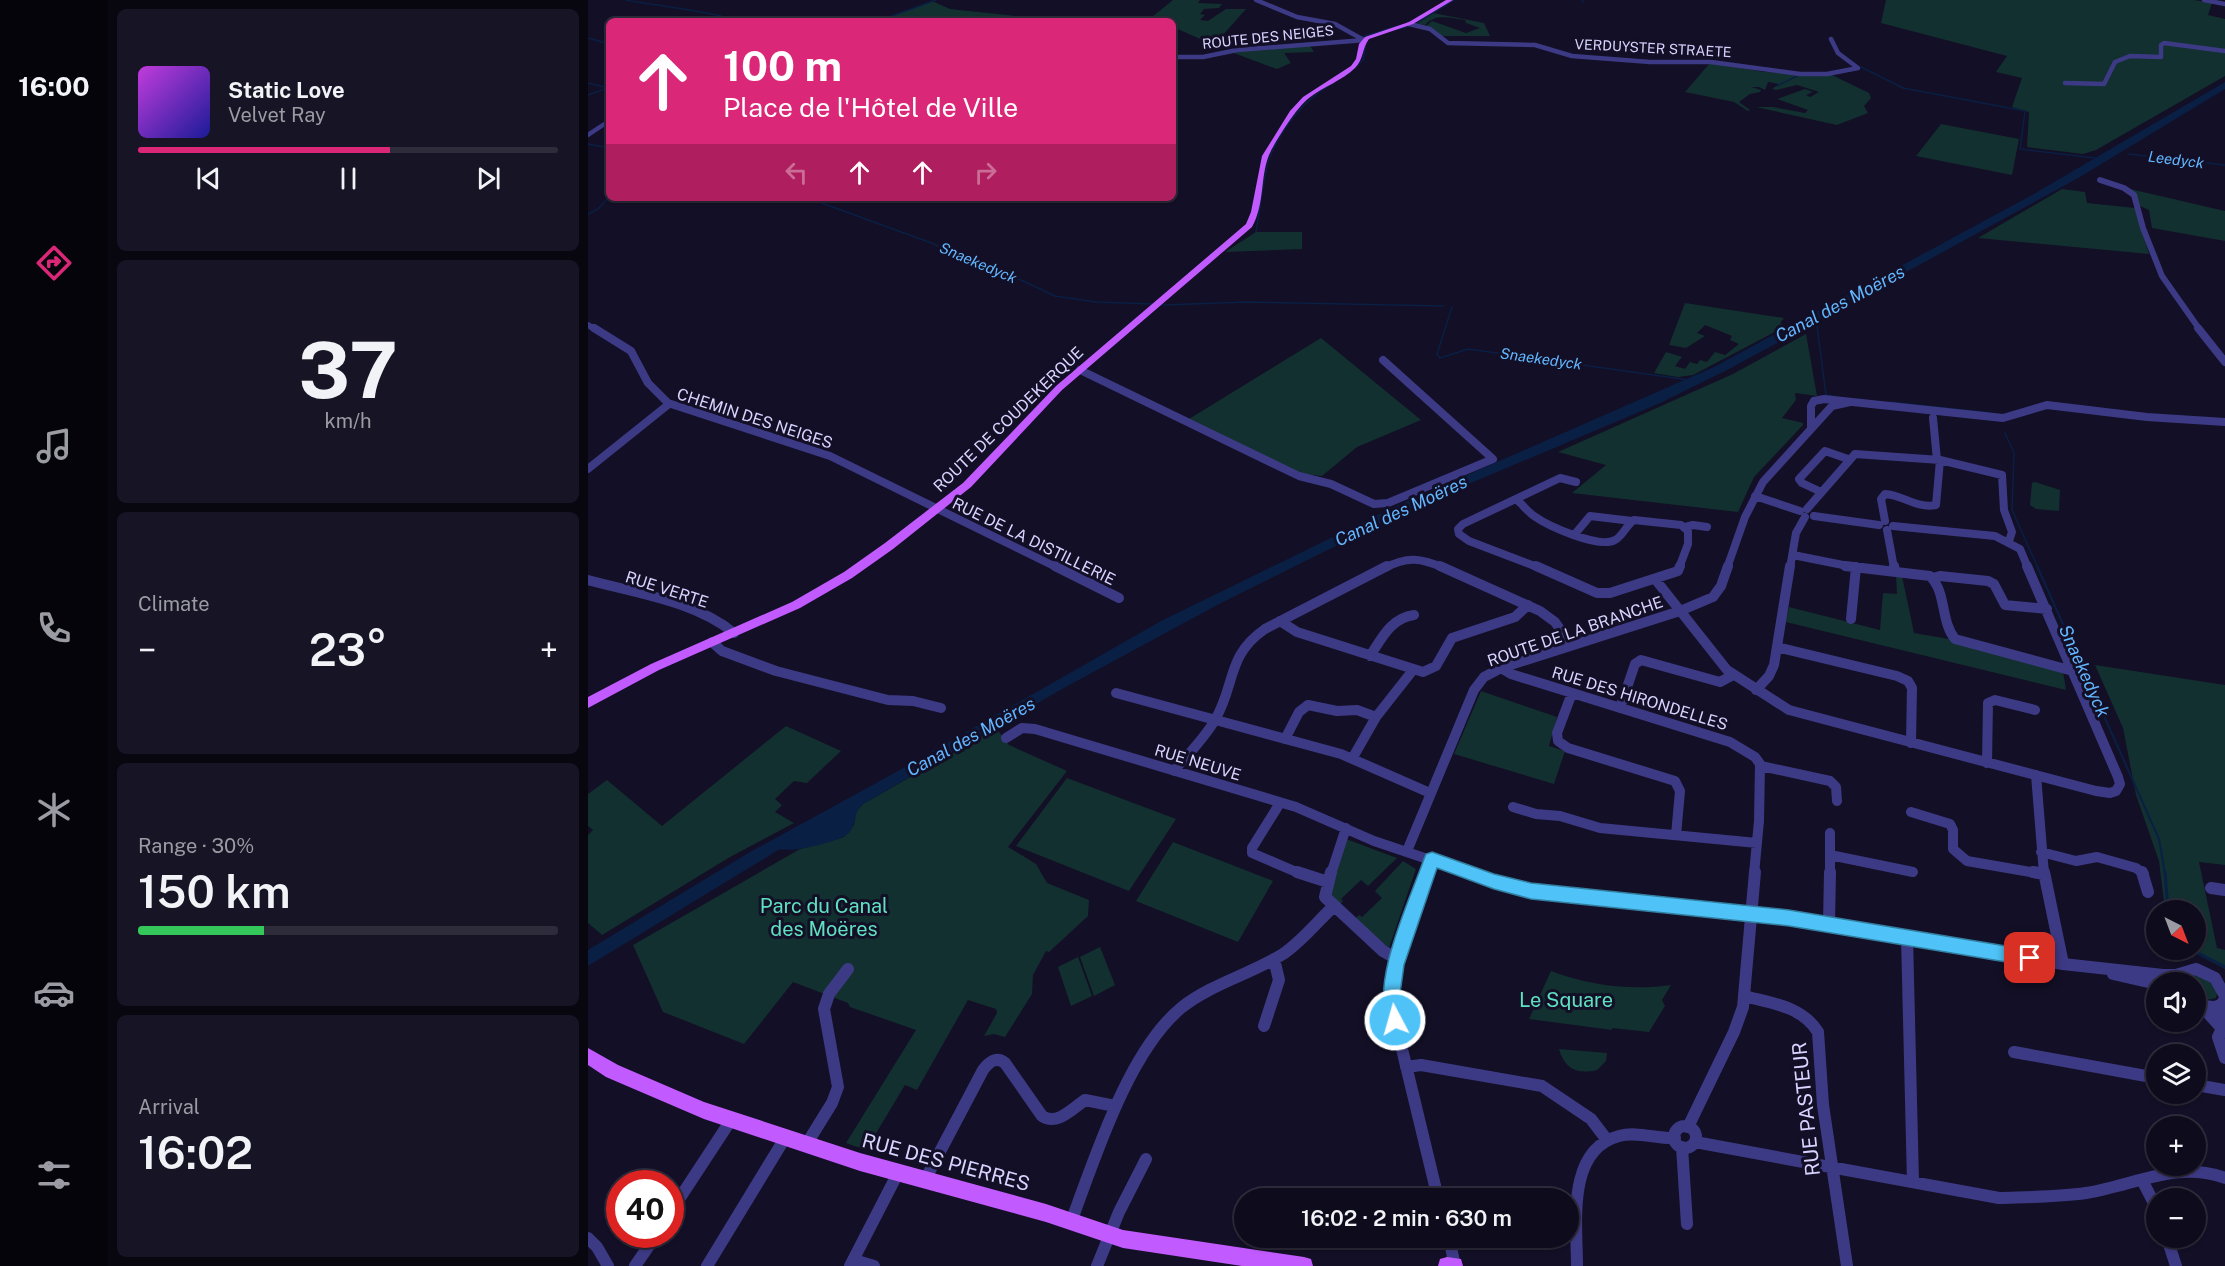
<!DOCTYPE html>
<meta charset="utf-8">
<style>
body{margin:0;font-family:"Public Sans",sans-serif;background:#171425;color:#f1f3f6;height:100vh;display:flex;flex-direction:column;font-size:22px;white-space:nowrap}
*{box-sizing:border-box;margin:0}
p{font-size:20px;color:#9b9ba3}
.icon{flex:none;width:33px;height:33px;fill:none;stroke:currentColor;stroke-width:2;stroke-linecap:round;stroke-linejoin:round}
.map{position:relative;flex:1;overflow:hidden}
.panel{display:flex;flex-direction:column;gap:9px;padding:9px;background:#08060f;width:480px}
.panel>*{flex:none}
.guide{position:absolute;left:18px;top:18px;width:570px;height:183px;border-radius:9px;box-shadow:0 2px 4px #0004,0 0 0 2px #2e2b3b;background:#db2777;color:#fff;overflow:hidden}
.needle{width:39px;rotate:138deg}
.fabs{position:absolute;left:1558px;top:900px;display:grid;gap:12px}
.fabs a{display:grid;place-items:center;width:60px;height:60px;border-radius:50%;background:#0e0b1c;box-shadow:0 2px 4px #0004,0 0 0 2px #2e2b3b;font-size:30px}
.speed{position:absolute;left:18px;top:1170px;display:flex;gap:12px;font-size:30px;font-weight:700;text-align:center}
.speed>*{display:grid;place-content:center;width:78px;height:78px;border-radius:50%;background:#0e0b1c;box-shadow:0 2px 4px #0004,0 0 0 2px #2e2b3b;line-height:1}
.speed .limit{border:9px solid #d22;background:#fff;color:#111}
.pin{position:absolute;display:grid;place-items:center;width:51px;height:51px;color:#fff;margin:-26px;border-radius:12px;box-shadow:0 3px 9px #0006}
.me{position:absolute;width:66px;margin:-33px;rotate:354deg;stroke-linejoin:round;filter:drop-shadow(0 0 4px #0008)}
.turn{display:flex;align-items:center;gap:21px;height:126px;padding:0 18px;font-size:27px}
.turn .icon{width:78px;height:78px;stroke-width:2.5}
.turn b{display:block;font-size:42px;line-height:51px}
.lanes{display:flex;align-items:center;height:57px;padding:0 18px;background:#0003;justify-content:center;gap:30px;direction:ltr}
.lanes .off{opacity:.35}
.big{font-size:45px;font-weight:600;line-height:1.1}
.panel .card{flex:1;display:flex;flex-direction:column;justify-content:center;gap:9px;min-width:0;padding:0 21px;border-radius:9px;background:#171425}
.panel .dial{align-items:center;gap:0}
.dial b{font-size:78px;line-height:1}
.song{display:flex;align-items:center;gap:18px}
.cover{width:72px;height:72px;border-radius:9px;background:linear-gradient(135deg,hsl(290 70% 55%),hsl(240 70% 35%))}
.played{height:6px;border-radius:3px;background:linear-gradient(90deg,#db2777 60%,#2e2b3b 60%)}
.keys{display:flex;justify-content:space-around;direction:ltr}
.heat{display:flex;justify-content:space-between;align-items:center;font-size:33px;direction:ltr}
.charge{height:9px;border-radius:4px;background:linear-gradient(90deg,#34c759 30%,#2e2b3b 0)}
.trip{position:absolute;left:646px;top:1188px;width:345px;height:60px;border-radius:30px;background:#0e0b1c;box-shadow:0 2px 4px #0004,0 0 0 2px #2e2b3b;font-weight:600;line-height:60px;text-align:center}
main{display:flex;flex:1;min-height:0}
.tab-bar{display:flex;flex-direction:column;width:108px;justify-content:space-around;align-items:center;background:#06040b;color:#9b9ba3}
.tab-bar .icon{width:42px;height:42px}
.tab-bar .current{color:#db2777}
.tab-bar b{font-size:27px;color:#f1f3f6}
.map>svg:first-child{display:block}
.green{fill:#12302f}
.water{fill:#0a1f44}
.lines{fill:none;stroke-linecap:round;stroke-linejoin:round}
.stream-far2{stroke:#0a1f44;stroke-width:1.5}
.stream-far1{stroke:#0a1f44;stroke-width:2}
.stream{stroke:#0a1f44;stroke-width:3}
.minor-far4{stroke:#3d3a85;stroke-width:4.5}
.minor-far3{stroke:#3d3a85;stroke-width:6}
.minor-far2{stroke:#3d3a85;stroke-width:8}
.minor-far1{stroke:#3d3a85;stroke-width:10}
.minor{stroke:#3d3a85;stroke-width:12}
.major{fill:#c25bff;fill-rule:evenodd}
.route{fill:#4fc3f7;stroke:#337fa1;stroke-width:1.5}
.labels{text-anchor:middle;stroke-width:6;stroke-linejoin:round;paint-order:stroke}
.far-street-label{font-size:14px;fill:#d9d4ff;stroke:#130f26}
.far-water-label{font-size:15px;font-style:italic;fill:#62b6ff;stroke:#130f26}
.street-label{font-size:16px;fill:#d9d4ff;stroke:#130f26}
.water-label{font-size:18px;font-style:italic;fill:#62b6ff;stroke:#130f26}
.near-park-label{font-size:20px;fill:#5fe0c0;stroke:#130f26}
.near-street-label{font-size:20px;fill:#d9d4ff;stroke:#130f26}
</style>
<main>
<nav class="tab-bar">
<b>16:00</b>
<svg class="icon current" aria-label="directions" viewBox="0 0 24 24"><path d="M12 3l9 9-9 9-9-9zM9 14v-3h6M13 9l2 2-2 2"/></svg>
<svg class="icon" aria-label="music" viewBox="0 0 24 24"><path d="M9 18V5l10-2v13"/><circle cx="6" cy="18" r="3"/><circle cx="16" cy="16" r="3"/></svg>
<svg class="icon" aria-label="phone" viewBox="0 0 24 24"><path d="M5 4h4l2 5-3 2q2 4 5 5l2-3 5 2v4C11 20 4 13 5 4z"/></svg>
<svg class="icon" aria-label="climate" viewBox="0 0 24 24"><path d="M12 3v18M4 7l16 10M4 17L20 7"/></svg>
<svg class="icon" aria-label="car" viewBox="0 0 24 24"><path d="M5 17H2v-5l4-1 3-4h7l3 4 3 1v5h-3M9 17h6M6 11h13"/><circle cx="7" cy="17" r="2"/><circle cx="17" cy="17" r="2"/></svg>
<svg class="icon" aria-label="filters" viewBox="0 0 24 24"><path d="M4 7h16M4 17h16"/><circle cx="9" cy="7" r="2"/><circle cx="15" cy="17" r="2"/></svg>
</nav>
<section class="panel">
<div class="card">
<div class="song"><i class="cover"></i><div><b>Static Love</b><p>Velvet Ray</p></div></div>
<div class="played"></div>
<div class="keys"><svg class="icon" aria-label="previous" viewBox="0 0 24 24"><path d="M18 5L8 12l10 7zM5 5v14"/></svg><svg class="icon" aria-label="pause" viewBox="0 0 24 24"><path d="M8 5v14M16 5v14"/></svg><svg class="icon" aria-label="next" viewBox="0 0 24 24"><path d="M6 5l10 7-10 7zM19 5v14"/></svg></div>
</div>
<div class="card dial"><b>37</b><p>km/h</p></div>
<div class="card"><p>Climate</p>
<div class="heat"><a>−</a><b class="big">23°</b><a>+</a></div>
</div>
<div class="card"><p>Range · 30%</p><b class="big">150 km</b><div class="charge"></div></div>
<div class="card"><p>Arrival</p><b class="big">16:02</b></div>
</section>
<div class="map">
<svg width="1637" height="1266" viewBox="0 0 1637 1266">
<rect width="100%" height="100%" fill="#130f26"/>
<path class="green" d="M585 0H612L610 3 634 4 631 8 616 9 612 14 617 15 612 20 620 21 638 9H658L626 45 585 27V21H559Z
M1298 0H1606L1624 3 1620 15 1637 19V76L1508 150 1495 154 1439 147 1441 112 1424 107 1434 78 1408 72 1419 56 1293 23Z
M344 1 362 9 428 16 421 21H291Z
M845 13 896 23 902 36H853L838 26 844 21 878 33 892 28 878 23 877 20C863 18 847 13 837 25L827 24Z
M721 44 726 52 696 53 703 63 689 69 643 52Z
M1122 63 1176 72 1242 74 1281 93 1283 98 1276 106 1280 113 1249 125 1168 107H1185L1217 113 1220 110 1189 99 1217 89 1225 92 1218 95 1222 97 1231 92 1209 85 1188 90 1184 89 1191 84 1180 82 1177 90 1171 87H1163L1173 90 1172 92 1162 94 1151 102 1162 110 1160 111 1146 102 1097 92Z
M1353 124 1431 139 1424 175 1328 156Z
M1474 189 1497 192 1499 203 1547 208 1561 254 1390 238Z
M1542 189 1637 211V241L1564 228 1561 210 1552 206Z
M668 232H714V249L637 252Z
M1097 303 1196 318 1192 323 1198 326 1105 375 1090 377 1066 373 1078 352 1094 357 1087 366 1097 369 1102 362 1109 364 1112 360 1119 362 1127 352 1137 355 1151 344 1142 340 1144 336 1117 325 1109 333 1117 336 1098 348 1081 345Z
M1218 334 1229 396 1207 393 1208 400 1194 418 1215 423V425L1166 477 1150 512 984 493 1018 465 970 452 1145 374Z
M733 338 833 420 769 447 734 476 713 474 601 419Z
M1447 482 1472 490 1471 511 1448 509 1442 505 1444 483Z
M1308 575 1314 576 1326 633 1361 639 1475 671 1478 690 1198 622 1201 607 1292 630 1295 593 1309 594Z
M1507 665 1637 685V865L1611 862 1629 948 1637 950V969L1601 950H1608V910H1577L1571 861 1548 795 1535 728Z
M893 691 969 717 961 746 977 751 966 784 866 754Z
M198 726 253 751 219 783 206 781 187 799 194 805 187 812 206 823 142 857 14 935 0 923V835L5 830 0 826V794L19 780 74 826Z
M408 728 421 745 479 771 420 847 448 864 459 883 501 900 500 916 461 952 458 951 445 975 444 994 417 1037 406 1034 396 1036 409 1013 408 1009 380 1000 329 1090 317 1085 278 1150 258 1143 328 1030 262 1007 260 1003 205 982 156 1044 75 1012 45 945 212 849 256 837 266 825 268 812 275 804Z
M479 778 588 819 541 891 428 846Z
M758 839 809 858 780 886 773 880 753 899 755 901 751 906 741 897Z
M585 842 685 881 650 942 548 901Z
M815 861 828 869 801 948 767 919 771 915 774 917 794 898 787 891Z
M512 947 527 985 506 996 492 957Z
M490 957 504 996 483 1006 470 967Z
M963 971C1000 985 1043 991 1083 985L1074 1000 1077 1006 1061 1032 1024 1028V1030L941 1019Z
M1607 975 1622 981 1629 993 1628 998 1618 1000 1608 995V982H1600L1601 978Z
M971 1049 1019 1053 1018 1061 1009 1070C989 1075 976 1068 971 1049Z"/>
<path class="water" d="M1637 82V89L1492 177 1143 368 1070 404 824 508 633 603 474 689 275 804C265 812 269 824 261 833 251 842 204 853 192 849L0 966V950L162 852 301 776 573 621 804 508 1126 367 1444 195Z"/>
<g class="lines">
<path class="stream-far2" d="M38 0C76 7 115 10 152 21
M994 0 996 2
M290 21 348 0
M827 24 866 0
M811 29 823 26
M773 37 814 25
M0 38 21 44
M1273 67 1315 88 1437 111 1432 149 1507 158
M761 73 775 60 778 43
M0 83 20 88 0 95
M1189 86 1211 75
M0 144 21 148
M1540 154 1637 165
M220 198 346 244 363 253 393 261 467 296 508 302 564 304
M0 214 10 209 21 197
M668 232C672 212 675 171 683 154 696 124 718 99 746 82
M575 305 660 302 856 306
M864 307 849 354 852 358 880 349 1101 380
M1225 323 1229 326 1238 395 1245 396
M1302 402 1403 413
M1417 433 1426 453 1424 510 1450 568"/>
<path class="stream-far1" d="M1449 566 1571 839 1577 874"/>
<path class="stream" d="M1577 872 1580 910
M1604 950 1637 967"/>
<path class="minor-far4" d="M668 0 709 17 747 24 774 39
M1616 0 1637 4
M821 24 842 29 860 43 947 45 984 56 1062 62H1123L1212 74H1239L1270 68 1250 53 1243 39
M585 57H615L649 50 777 40
M1477 83 1516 84 1527 62 1542 56 1573 57V45L1576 43 1637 51
M0 135 21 121"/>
<path class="minor-far3" d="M1512 180 1536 188 1546 195 1555 228 1574 276 1612 330
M0 325 8 330"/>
<path class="minor-far2" d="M6 328 43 351 60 383 80 403 242 456 470 568
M1610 328 1637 362
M492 370 711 476 743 484 786 504 800 503 905 459 795 360
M1226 401 1236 399 1415 418 1459 405 1559 417 1637 422
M1345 418 1349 460
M1223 429V406L1226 401
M0 469 81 404
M1233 492 1214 483 1211 479 1237 451 1260 459
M1167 496 1212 511
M929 500C935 505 940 512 946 516 960 526 1011 549 1027 540 1035 536 1038 525 1046 520L1093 525 1100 531V544L1091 568
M1219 509 1267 454 1352 460 1414 475 1416 510 1424 532 1421 541
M1226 516 1291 525
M1297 521 1293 499 1297 494C1315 495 1329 509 1348 505L1352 460
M1305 526 1407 536 1432 549 1440 568
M1097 527 1105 525 1119 527
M1299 530 1306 568
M987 534 1002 516 1044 521
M1205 555 1270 568
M797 568C819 556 833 558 856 568
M952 568 881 541 871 534 870 529 875 524 972 478 988 482
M1139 568 1157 517 1175 482 1244 406 1262 402
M1202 568 1208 533 1217 517"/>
<path class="minor-far1" d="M467 566 531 598
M852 566 952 611 967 622 983 645
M948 566 1009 593H1022L1090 571 1092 566
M1257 566 1342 576C1359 593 1352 620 1367 639L1485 671
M1306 566 1307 571
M1345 578 1352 576 1400 581 1406 584 1417 605 1459 609
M1067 579 1139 670 1201 710 1508 791 1522 793 1528 791 1532 784 1530 777 1439 566
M0 580C48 593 107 601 146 633
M1263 619 1268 567
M692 621 709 632 835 672 848 666 864 638 927 617 940 605
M124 642 134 651 188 671 300 700 325 701 353 708
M1189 647 1309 676 1320 681 1324 688 1323 743
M782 656C794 638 803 618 826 615
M913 668 923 674 1142 742 1167 757 1172 764 1171 821 1166 874
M1168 690 1181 676 1186 665 1202 566
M528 693 753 754 842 793
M984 693 969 733 970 741 980 748 1087 781 1092 791 1088 835
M1032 708 1047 664 1053 660 1132 682 1145 675
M418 738 434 728 447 729 708 807 786 841 884 874
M697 739 711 712 720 705 749 711 769 710 788 717
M764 759 788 717 825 670
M1399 763 1400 703 1407 700 1447 710
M1173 766 1242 781 1248 787 1249 801
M586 771C600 754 616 739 627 720 648 684 638 656 677 629L799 566
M1448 775 1456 874
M692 803 664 848V853L713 874
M925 807 948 814 972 816 1012 828 1169 843
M1323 812 1362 824 1365 830V849L1379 861 1454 874
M819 851 886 690 896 677 913 668 1092 611 1125 597 1133 586 1140 566
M1453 852 1488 861 1509 857 1548 868 1556 874
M1242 855 1325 872
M743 874 758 828
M839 874 844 859
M1242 874V833"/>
<path class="minor" d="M709 872 740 882
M743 872 737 897 795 951 809 959
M839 872C821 921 801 967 807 1020L850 1198
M879 872 938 890 1201 918 1475 964 1575 975H1588L1608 969 1627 978 1637 996
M1445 872 1456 874
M1456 872 1475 964
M1554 872 1560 892
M1623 888 1637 890
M1241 924 1242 872
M1319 937 1325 1182
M1525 974 1569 984
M1156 996C1183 1003 1214 1006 1230 1032L1235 1105 1259 1266
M1611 1003 1637 1032
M1614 1005C1624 1008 1633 1009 1637 998
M1632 1006V1015L1637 1023
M676 1026 691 980 686 959
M1635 1027 1630 1037 1637 1058
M1426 1052 1569 1078
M818 1067 833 1065 954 1086 1003 1119 1019 1140
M1608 1085 1637 1090
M1086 1137a11 11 0 1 1 22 0a11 11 0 1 1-22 0Z
M1100 1127 1146 1032 1155 1007 1167 872
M1107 1142 1411 1198C1440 1197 1469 1197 1498 1193 1545 1186 1589 1160 1637 1178
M218 1145 244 1103 250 1087 236 1009 241 994 260 969
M1094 1147 1099 1224
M337 1180 395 1070C401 1062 408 1056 417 1063L454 1116C469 1126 484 1109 497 1100L527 1106
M1554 1180 1569 1209
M82 1213 143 1120
M483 1222C507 1158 540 1052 593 1008 623 984 663 974 695 954 713 942 729 922 745 907
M0 1238 9 1247 20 1266
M861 1238 867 1266
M1579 1238 1588 1266
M266 1260 286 1266
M47 1266 69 1234
M119 1266 197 1138
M262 1266 310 1173
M509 1266 531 1212 558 1159
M989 1266C989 1224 978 1150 1031 1136 1049 1131 1069 1139 1087 1138"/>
<path class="major" d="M858 0H865L825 24 781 39C774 48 776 59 767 68 755 80 735 87 721 98 708 108 688 140 681 155 672 177 677 203 664 227L474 390 383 487 305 549 264 578 212 608 71 670 0 708V697L63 664 204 602 256 572 297 543 375 483 468 386 658 224 663 212 674 156 702 111 715 97 763 66 768 59 771 44 777 37 821 22Z
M0 1048 30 1065 116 1102 272 1153 458 1204 535 1230 716 1257 723 1259 725 1266H654L535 1248 458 1222 272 1171 116 1119 18 1077 0 1065Z
M859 1257 873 1259 875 1266H850L852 1259Z"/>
</g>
<path class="route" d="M844 852 906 874 943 883 1201 910 1442 950 1448 952 1451 958 1448 964 1442 966 1201 926 943 899 906 889 849 868 816 965 812 994 816 1020 813 1027 807 1029 800 1027C782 982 820 904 836 859L838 854Z"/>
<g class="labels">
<g class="far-street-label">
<text transform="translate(680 37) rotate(-6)" y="5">ROUTE DES NEIGES</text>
<text transform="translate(1065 48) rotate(3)" y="5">VERDUYSTER STRAETE</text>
</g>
<g class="far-water-label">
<text transform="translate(1588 160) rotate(7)" y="5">Leedyck</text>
<text transform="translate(390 263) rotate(23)" y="5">Snaekedyck</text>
<text transform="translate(953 359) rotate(8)" y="5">Snaekedyck</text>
</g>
<g class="street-label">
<text transform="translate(167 418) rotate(18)" y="6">CHEMIN DES NEIGES</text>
<text transform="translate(420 419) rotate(-44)" y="6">ROUTE DE COUDEKERQUE</text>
<text transform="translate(446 541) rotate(26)" y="6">RUE DE LA DISTILLERIE</text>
<text transform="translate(79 589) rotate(18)" y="6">RUE VERTE</text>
<text transform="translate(987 631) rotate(-19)" y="6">ROUTE DE LA BRANCHE</text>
<text transform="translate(1052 698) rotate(17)" y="6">RUE DES HIRONDELLES</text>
<text transform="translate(610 762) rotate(17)" y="6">RUE NEUVE</text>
</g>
<g class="water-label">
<text transform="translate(1252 304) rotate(-28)" y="6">Canal des Moëres</text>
<text transform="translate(813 511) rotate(-25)" y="6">Canal des Moëres</text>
<text transform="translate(1496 671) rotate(66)" y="6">Snaekedyck</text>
<text transform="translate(383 737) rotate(-29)" y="6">Canal des Moëres</text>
</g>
<g class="near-park-label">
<text x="236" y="913">Parc du Canal<tspan x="236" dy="23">des Moëres</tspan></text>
<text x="978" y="1007">Le Square</text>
</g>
<g class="near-street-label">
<text transform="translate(1218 1109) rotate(-96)" y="7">RUE PASTEUR</text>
<text transform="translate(358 1162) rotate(15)" y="7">RUE DES PIERRES</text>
</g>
</g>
</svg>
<div class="fabs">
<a><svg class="needle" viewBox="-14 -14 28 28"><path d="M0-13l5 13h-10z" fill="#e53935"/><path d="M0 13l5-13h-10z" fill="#9b9ba3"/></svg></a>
<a><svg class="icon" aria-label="sound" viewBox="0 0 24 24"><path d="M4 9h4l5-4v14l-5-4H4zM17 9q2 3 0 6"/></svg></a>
<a><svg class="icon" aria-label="layers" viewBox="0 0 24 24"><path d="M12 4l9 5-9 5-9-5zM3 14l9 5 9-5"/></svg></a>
<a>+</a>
<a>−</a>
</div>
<div class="speed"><div class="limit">40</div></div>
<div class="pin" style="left:1442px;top:958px;background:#d93025"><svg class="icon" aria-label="arrive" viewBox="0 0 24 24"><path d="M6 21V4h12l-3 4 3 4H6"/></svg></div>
<svg class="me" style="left:807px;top:1020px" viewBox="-20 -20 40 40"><circle r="17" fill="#4fc3f7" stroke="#fff" stroke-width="3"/><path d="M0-11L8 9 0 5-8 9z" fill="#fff"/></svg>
<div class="trip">16:02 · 2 min · 630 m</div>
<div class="guide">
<div class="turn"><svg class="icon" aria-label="ahead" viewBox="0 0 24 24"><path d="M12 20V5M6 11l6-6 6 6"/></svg><div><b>100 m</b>Place de l'Hôtel de Ville</div></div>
<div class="lanes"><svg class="icon off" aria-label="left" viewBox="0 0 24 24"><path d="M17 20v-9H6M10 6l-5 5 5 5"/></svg><svg class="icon" aria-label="ahead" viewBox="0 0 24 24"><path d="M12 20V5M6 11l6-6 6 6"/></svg><svg class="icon" aria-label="ahead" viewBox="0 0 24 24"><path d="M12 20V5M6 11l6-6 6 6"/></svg><svg class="icon off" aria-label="right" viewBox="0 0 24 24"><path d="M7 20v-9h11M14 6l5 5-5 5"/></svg></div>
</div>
</div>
</main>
